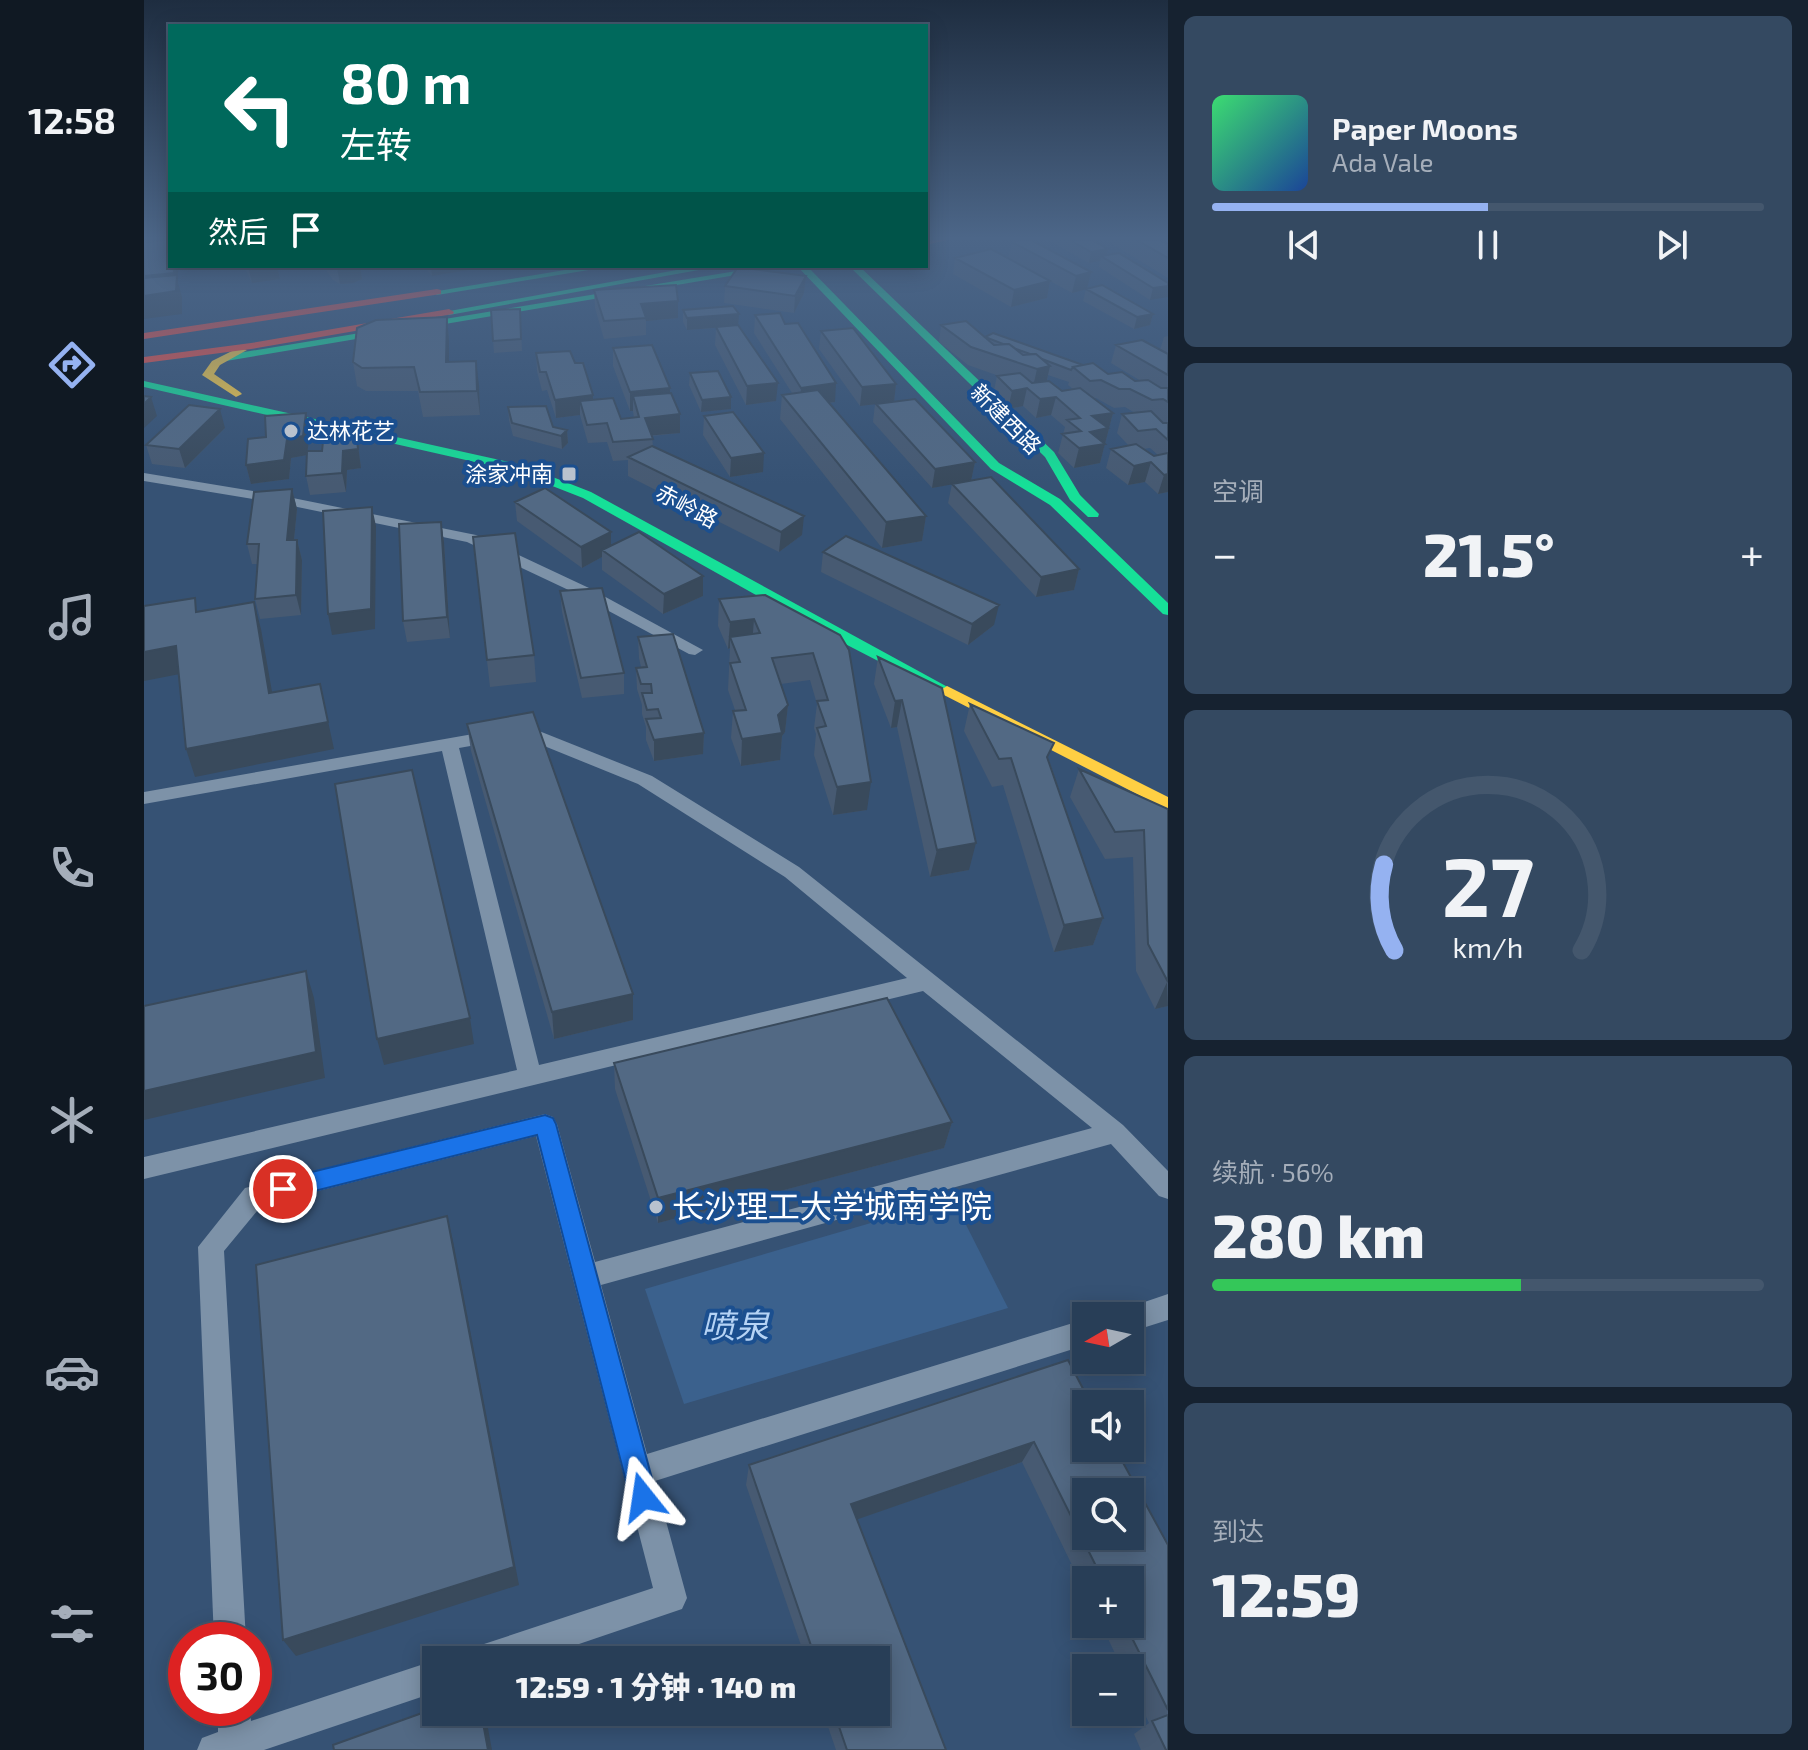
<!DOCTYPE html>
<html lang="zh">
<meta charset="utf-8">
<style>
body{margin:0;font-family:"Exo 2","Noto Sans SC",sans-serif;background:#344961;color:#f1f3f6;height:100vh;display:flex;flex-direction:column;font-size:30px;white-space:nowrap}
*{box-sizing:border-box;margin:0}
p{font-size:26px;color:#a5aeba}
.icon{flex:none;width:44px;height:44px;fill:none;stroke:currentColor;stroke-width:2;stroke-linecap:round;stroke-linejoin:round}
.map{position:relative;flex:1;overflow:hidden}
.sheet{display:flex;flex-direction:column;gap:16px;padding:16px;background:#162230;width:640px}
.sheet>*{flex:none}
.hud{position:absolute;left:24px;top:24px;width:760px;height:244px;border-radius:0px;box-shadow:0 4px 20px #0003,0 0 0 2px #44576d;background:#00695c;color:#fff;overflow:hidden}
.needle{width:52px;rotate:261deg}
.fabs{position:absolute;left:928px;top:1302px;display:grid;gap:16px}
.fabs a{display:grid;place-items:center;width:72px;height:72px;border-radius:0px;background:#283e57;box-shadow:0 4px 20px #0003,0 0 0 2px #44576d;font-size:40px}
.speed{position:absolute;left:24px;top:1622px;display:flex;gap:16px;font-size:40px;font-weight:700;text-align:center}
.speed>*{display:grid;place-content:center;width:104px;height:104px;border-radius:50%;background:#283e57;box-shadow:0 4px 20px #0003,0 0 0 2px #44576d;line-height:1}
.speed .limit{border:12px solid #d22;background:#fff;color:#111}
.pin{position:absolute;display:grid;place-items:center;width:68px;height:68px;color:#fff;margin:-34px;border:4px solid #fff;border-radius:50%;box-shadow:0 2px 8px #0007}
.me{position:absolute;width:88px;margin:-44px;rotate:345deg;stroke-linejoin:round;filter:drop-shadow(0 0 6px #0008)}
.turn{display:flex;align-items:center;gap:28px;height:168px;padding:0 40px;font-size:36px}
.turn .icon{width:104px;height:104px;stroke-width:2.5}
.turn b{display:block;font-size:56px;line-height:68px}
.then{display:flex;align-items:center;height:76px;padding:0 40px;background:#0003;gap:16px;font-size:30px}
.big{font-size:60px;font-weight:800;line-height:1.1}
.sheet .widget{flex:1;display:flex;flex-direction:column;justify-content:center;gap:12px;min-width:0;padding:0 28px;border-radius:12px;background:#344961}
.sheet .dial{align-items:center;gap:0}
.dial svg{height:208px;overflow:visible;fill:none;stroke:#44576d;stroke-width:7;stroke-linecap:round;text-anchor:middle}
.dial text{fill:#f1f3f6;stroke:none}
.song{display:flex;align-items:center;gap:24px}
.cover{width:96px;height:96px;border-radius:12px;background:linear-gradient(135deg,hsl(140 70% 55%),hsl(220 70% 35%))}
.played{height:8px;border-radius:4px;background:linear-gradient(90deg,#95b2f1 50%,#44576d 50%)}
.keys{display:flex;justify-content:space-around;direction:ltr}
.heat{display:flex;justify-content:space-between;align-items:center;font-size:44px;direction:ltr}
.charge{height:12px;border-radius:6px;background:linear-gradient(90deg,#34c759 56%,#44576d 0)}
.trip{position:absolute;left:278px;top:1646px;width:468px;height:80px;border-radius:0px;background:#283e57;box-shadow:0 4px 20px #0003,0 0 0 2px #44576d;font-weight:800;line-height:80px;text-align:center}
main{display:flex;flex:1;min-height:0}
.tab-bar{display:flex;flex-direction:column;width:144px;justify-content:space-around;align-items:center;background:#101923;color:#a5aeba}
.tab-bar .icon{width:56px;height:56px}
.tab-bar .active{color:#95b2f1}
.tab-bar b{font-size:36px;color:#f1f3f6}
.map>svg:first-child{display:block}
.water{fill:#3b618d}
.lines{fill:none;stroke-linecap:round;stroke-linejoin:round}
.street{fill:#7d92a8;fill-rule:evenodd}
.fast{fill:#16e098;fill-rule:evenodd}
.slow{fill:#ffcf43;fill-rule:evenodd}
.jam{fill:#f24e42;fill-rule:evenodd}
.wall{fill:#475a72;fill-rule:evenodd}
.shaded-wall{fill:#394a5c}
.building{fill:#526984;stroke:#394a5c;stroke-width:2;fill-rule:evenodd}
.route{fill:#1a73e8;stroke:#114b97;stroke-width:2}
.poi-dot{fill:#b9c2ce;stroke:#1b4f8f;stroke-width:3}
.labels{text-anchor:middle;stroke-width:8;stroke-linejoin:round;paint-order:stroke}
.far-street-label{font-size:22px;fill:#fff;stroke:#1b4f8f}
.far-poi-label{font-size:22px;fill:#fff;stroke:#1b4f8f;text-anchor:start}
.near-poi-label{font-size:32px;fill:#fff;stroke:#1b4f8f;text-anchor:start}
.near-water-label{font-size:34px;font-style:italic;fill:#b5d3f5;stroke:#1b4f8f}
</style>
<main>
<nav class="tab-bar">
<b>12:58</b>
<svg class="icon active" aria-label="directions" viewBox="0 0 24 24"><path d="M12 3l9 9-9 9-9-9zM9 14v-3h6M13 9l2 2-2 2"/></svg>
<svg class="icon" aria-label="music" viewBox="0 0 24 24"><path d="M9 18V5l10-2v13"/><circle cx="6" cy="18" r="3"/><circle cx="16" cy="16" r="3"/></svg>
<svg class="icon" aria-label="phone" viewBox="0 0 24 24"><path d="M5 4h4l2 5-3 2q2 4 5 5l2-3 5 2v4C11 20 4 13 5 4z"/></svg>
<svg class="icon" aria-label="climate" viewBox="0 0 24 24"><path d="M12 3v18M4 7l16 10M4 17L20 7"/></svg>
<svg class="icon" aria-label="car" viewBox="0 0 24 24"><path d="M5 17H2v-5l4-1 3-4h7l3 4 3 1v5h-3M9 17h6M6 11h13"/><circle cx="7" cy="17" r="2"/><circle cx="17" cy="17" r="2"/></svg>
<svg class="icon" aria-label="filters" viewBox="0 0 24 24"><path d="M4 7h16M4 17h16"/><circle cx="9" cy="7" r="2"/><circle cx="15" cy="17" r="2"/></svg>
</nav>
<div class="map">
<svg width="1024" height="1750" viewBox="0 0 1024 1750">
<rect width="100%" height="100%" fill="#365274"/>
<path class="water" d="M809 1199 864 1308 540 1404 501 1289Z"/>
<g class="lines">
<path class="street" d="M0 473 134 495 332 535 445 588 559 650 551 655 545 654 433 594 323 542 134 503 0 481Z
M380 725 508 776 655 867 979 1125 1024 1171V1199L1015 1196 967 1144 457 1285 503 1454 942 1319V1345L511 1481 543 1598 538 1609 388 1660H324L329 1649 340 1644 509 1588 392 1136 118 1205 80 1251 102 1640H70L54 1247 101 1188 401 1114 409 1117 413 1124 451 1262 948 1128 779 991 0 1179V1157L373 1070 298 751 0 804V792ZM378 737 494 784 641 877 763 978 395 1065 315 748Z
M1024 1294V1320L986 1332V1316H974L977 1310Z
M292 1660V1692L120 1750H53L58 1738 74 1732V1708H106L107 1721Z"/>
<path class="fast" d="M445 266H469L293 295 288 292Z
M555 266H577L305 315 300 312Z
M623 266H645L82 361 77 358 82 355Z
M653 266H663L855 463 916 499 1024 603V615L1019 614 906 505 847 469Z
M705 266H715L910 452 936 495 955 514 954 517H944L926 500 901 457Z
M0 381 378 465 447 492 811 691 803 696 798 694 678 632 439 498 370 471 0 387Z"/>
<path class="slow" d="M94 348 103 350 76 365 70 374 96 392 98 394 92 397 58 375 68 361Z
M803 686 1024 797V810L798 694 795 691Z"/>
<path class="jam" d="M782 240H803L782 245Z
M293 289 297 290V294L0 339V333Z
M305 309 310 312 309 314 107 349 0 363V357L107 343Z"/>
</g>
<path class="wall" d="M904 240H948L964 249 962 255 1024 283 1006 300 955 267 956 261 945 263Z
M962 240H1016L1024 244V278Z
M868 242 947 272 943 289 928 293 906 281 903 298 867 307 809 274 811 258 900 278 864 258Z
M100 266H133L136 279 108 283Z
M179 266H216L218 279 209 283 196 284 189 280Z
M279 266H348L288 276Z
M662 276 660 293 650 313 580 303 581 286Z
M942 289 1009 314 1006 325 990 329 939 301Z
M450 290 534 318 502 321V335L460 339 451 308Z
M376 309 378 351 350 353 347 310Z
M539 310 594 326 632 401 602 405 571 345 572 328 543 330 539 322Z
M611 315 641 324 691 402 685 403 782 516 778 541 738 548 636 419 638 395 648 393 610 333Z
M303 317 305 340V362L335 385 336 415 279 417 274 391H222L213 386 209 362Z
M797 325 991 381H997L967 363 972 345 1016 350 1020 337 1024 336V492L1014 494 1001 482 984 485 962 468 967 449 985 446 973 433 978 414 991 413 981 407 970 408 952 398H949L969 413 956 463 930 468 914 453 921 427 907 415 892 418 879 406 864 409 849 395 853 376H855L824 365 795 342ZM904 375 925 382 924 385 929 389 918 391 903 381ZM1006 448 1014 455 1010 456 999 449Z
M677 331 752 384 750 401 831 462 827 480 935 569 930 590 892 597 804 503 808 484 788 488 729 422 731 404 716 406 675 349Z
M469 348 526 388V393L536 414V433L508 436 509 447 658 535 635 552 484 476V460L469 461 463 442 444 443 436 415 412 418 403 390 398 391 393 371 392 353 431 363 449 395V400L477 419 490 418 489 411H486L469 366Z
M546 373 587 409 557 412 545 385Z
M364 407 409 427 423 430 424 443 418 449 369 436 365 420Z
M560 416 619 472 586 477 559 435Z
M81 428 41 468 8 464 2 445Z
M212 430 217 468 203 470 202 492 166 495 162 476 163 455 147 458 145 479 107 484 102 465 122 437 166 432 163 451H178Z
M148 489 153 509 150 540H153L158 560 157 615 116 619 111 599 114 564H108L103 544Z
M371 502 467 546 559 596 519 614 458 570V557L438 568 373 521Z
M297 522 300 542 306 638 263 642 259 621Z
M329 537 390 655 392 682 346 687Z
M679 552 850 625 824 645 677 572Z
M416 591 480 673V694L438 698 418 612Z
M575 599 696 635 723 810 689 815 670 755 672 734 670 728 673 704 666 680 637 684 644 705 641 732 638 736 636 760 597 766 587 738 589 711 591 710 584 690 586 648 584 649 574 626Z
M494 637 560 733 559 754 510 761 502 740V727L498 714V705L493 689 492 668 497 667 495 658Z
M734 657 798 688 825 870 786 877 753 727 747 728 730 684Z
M826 704 905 760 959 918 949 945 910 952 859 785 848 787 820 731Z
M323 724 489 994V1020L410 1039 327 751Z
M935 769 1024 809V1006L1011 1009 992 971 989 857 961 859 926 797Z
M470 1063 808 1122 800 1148 514 1223 471 1089Z
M924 1360 1024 1545V1750H997L990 1734 1005 1723 986 1684V1668H978L957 1624H986V1580H942V1594L878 1462 713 1519 802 1750H692L679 1712H732V1660H662L602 1485 605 1465Z"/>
<path class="shaded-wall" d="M964 249 962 258 957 256 956 261 945 263 947 252Z
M30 266H34V283L38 297V314L0 319V276Z
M104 266H133L136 279 108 283Z
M207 266H216L218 279 209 283 196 284 193 268Z
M287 266H348L288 276Z
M947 272 943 289 928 293 932 276Z
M662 276 660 293 650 313 651 296Z
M906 281 903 298 867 307 870 290Z
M1024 286V297L1006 300 1009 288Z
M534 301V318L502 321 497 304Z
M595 314 594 326 543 330V318Z
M1009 314 1006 325 990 329 993 317Z
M303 317 305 340V386L302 362Z
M332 361 335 385 336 415 333 391Z
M906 366 902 384 889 387 893 369Z
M634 383 632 401 602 405 603 386Z
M692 383 691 402 656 406 657 388Z
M752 384 750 402 716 406 718 387Z
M526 388V406L489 396V411H486V392Z
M883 388 879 406 864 409 868 391Z
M449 395V414L436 401V415L412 418 411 400Z
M7 397 13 416 0 428V404Z
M587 397V409L557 412 558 400Z
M912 397 907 415 892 418 896 399Z
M76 409 81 428 41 468 35 449Z
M162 413 166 432 163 455 147 458 145 479 107 484 102 465 143 439Z
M969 413 956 463 930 468 935 448 948 416Z
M536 414V433L501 436V418Z
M212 430 217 468 203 470 202 492 198 473 199 451Z
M423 430 424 443 418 449 417 436Z
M620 453 619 472 586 477 587 458Z
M831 462 827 481 788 488 791 469Z
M1007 462 1001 482 984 485 990 466Z
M1024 474V492L1014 494 1020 475Z
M148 489 153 509 148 560 143 540Z
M228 507 232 526 231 629 188 635 184 614Z
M660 516 658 535 635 552 637 532Z
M782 516 778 541 738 548 742 522Z
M297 522 300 542 306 638 303 617Z
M467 532V552L458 550V557L438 568 437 547Z
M153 540 158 560 157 615 152 595Z
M935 569 930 590 892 597 897 577Z
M559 576V596L519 614 520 594Z
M110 602 117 629 133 720 125 693Z
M855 605 850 625 824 645 828 624Z
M610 619 608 645 586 637V648L584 649 586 622Z
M32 646 41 673 0 681V652Z
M176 684 190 749 51 777 42 749Z
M758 700 753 727 747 728 751 701Z
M644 705 641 732 638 736 636 760 597 766 598 739 634 715Z
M560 733 559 754 510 761V740Z
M727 782 723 810 689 815 693 787Z
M832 843 825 870 786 877 793 850Z
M959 918 949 945 910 952 920 925Z
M162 971 170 998 181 1078 0 1120V1091Z
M1023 982 1024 1006 1011 1009Z
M489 994V1020L410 1039 408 1012Z
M326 1018 330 1044 240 1065 233 1039Z
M808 1122 800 1148 514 1223V1198Z
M303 1216 309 1241 375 1585 152 1656 139 1640Z
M890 1442 878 1462 700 1524 707 1504Z
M337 1712H341L348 1750H344Z"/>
<path class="building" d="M26 240V266H30V273L0 276V242Z
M876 240H887L947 272 932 276 868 242Z
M926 240H948L964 249 947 252Z
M993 240H1016L1024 244V258Z
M847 249 906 281 870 290 811 258Z
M975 253 1024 283V286L1009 288 957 256Z
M594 267 662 276 651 296 581 286Z
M33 275 32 291 0 296V278Z
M532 285 534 301 497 304 502 318 460 321 450 290Z
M958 285 1009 314 993 317 942 289Z
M589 306 595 314 543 318 539 310Z
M376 309 377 339 349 341 347 310Z
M636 313 641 324 654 323 692 383 657 388 611 315Z
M303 317 302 362 332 361 333 391 276 392 270 367 218 368 209 362 213 328 232 320Z
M822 321 850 345 865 344 879 355 892 354 906 366 893 369 827 347 797 325Z
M594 325 634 383 603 386 572 327Z
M709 328 752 384 718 387 677 331Z
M849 333 939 365 929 367 927 370 898 359 892 354H886L872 349 865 344H859L841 337Z
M998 340 1024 354V375L972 345Z
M508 345 526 388 486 392 469 348Z
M426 351 431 363H439L449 395 411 400 402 372H396L392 353Z
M949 363 964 374 978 372 991 381 1004 380 1017 388H1024V402L1019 399 1008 400 986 389H975L957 380 946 381 929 367Z
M574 371 587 397 558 400 546 373Z
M876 373 888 383 905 381 918 391 936 388 969 413 948 416 964 428 946 432 961 444 935 448 918 434 937 431 923 420 936 418 912 397 896 399 883 388 868 391 853 376Z
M674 390 782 516 742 522 638 395Z
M527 393 536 414 501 418 509 439 469 442 463 423 443 425 436 401 469 398 477 419 495 417 489 396Z
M0 396 7 397 0 404Z
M771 399 831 462 791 469 732 404Z
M45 405 76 409 35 449 2 445Z
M402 406 409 427 423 430 417 436 368 423 364 407Z
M1007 411 1019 423H1024V440L1012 429 994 431 978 414Z
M589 412 620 453 587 458 560 416Z
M162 413 159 436 143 439 140 460 102 465 104 439 122 437 121 416Z
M212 430 214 449 199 451 198 473 162 476 163 451H178L180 432Z
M992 444 1010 456 1024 453V474L1020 475 1007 462 990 466 967 449Z
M508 446 660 516 637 532 484 457Z
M847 477 935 569 897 577 808 484Z
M401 488 467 532 437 547 371 502Z
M148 489 143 540H153L152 595 111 599 115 544H103L110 492Z
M228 507 227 609 184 614 179 511Z
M297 522 303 617 259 621 255 524Z
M495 532 559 576 520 594 458 550Z
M371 533 390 655 343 660 329 537Z
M702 536 855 605 828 624 679 552Z
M458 588 480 673 437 678 416 591Z
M621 595 696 635 705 650 727 782 693 787 673 728 682 726 673 701 684 700 669 653 628 658 644 705 634 715 638 733 598 739 589 711 602 710 586 663 596 662 586 637 616 633 610 619 586 622 575 599Z
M51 598 52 612 110 602 125 693 176 684 184 722 42 749 32 646 0 652V606Z
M529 634 560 733 510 740 502 719 517 718 514 709 503 710 498 693H508L507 684H497L492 668 503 667 494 637Z
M734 657 798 688 832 843 793 850 758 700 751 701Z
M826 704 910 743 903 757 959 918 920 925 867 758 855 759Z
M389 712 489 994 408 1012 323 724Z
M935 769 1024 809V982L1004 944 1000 830 971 832Z
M268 770 326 1018 233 1039 191 784Z
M162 971 172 1052 0 1091V1006Z
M743 998 808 1122 514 1198 470 1063Z
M303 1216 370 1567 139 1640 112 1265Z
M924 1360 947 1404H942V1448H971L1024 1545V1710L981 1624H986V1580H959L890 1442 707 1504 802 1750H703L690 1712H732V1660H672L605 1465ZM942 1492H986V1536H942Z
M292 1708V1712H337L344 1750H190L189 1745Z
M1024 1715V1750H1022L1008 1721Z"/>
<linearGradient id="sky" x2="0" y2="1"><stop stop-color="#1e2d40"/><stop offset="0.49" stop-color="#4c6688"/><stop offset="1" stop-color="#4c6688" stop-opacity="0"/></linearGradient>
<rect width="1024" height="485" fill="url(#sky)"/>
<path class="route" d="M401 1115 409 1118 412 1124 513 1497 509 1507 499 1511 490 1507 486 1497 393 1135 139 1199 131 1196 128 1189 131 1182 139 1179Z"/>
<g class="poi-dot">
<circle cx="147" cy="431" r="8"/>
<rect x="417" y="466" width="16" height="16" rx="4"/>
<circle cx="512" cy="1207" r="8"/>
</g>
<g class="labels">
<g class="far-street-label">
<text transform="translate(862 419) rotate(45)" y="8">新建西路</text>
<text transform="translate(543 506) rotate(28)" y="8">赤岭路</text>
</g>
<g class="far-poi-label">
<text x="163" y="439">达林花艺</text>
<text x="409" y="482" text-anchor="end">涂家冲南</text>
</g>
<g class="near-poi-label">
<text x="528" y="1218">长沙理工大学城南学院</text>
</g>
<g class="near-water-label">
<text x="591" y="1338">喷泉</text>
</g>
</g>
</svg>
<div class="fabs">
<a><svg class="needle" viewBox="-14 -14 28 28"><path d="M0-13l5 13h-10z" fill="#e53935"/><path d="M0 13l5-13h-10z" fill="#a5aeba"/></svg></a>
<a><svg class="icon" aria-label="sound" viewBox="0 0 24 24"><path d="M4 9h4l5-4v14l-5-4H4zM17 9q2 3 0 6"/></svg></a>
<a><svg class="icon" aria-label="search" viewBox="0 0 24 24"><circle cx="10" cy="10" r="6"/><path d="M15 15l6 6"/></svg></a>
<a>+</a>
<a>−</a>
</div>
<div class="speed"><div class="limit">30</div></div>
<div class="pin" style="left:139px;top:1189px;background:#d93025"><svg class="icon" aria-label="arrive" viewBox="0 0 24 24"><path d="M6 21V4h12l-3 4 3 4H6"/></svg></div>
<svg class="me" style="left:499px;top:1497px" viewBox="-20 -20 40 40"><path d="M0-17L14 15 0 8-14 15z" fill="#1a73e8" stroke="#fff" stroke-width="4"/></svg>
<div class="trip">12:59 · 1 分钟 · 140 m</div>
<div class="hud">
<div class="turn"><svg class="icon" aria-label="left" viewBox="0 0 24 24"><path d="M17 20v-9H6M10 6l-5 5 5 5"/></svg><div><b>80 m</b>左转</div></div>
<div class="then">然后<svg class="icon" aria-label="arrive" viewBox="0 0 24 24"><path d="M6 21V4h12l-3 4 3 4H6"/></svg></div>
</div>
</div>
<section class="sheet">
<div class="widget">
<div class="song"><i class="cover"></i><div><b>Paper Moons</b><p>Ada Vale</p></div></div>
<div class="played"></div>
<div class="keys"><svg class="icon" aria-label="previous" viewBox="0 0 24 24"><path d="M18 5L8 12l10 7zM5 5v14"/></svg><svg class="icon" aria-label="pause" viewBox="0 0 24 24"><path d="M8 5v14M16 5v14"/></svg><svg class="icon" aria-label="next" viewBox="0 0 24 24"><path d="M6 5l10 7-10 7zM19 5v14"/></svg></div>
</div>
<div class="widget"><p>空调</p>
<div class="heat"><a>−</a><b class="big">21.5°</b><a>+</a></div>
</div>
<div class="widget dial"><svg viewBox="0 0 100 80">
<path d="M14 69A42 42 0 1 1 86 69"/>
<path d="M14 69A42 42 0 0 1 10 36" stroke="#95b2f1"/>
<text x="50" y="56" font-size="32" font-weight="700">27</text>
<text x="50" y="72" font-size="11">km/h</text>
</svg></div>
<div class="widget"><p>续航 · 56%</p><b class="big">280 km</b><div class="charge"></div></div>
<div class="widget"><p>到达</p><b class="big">12:59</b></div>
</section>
</main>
